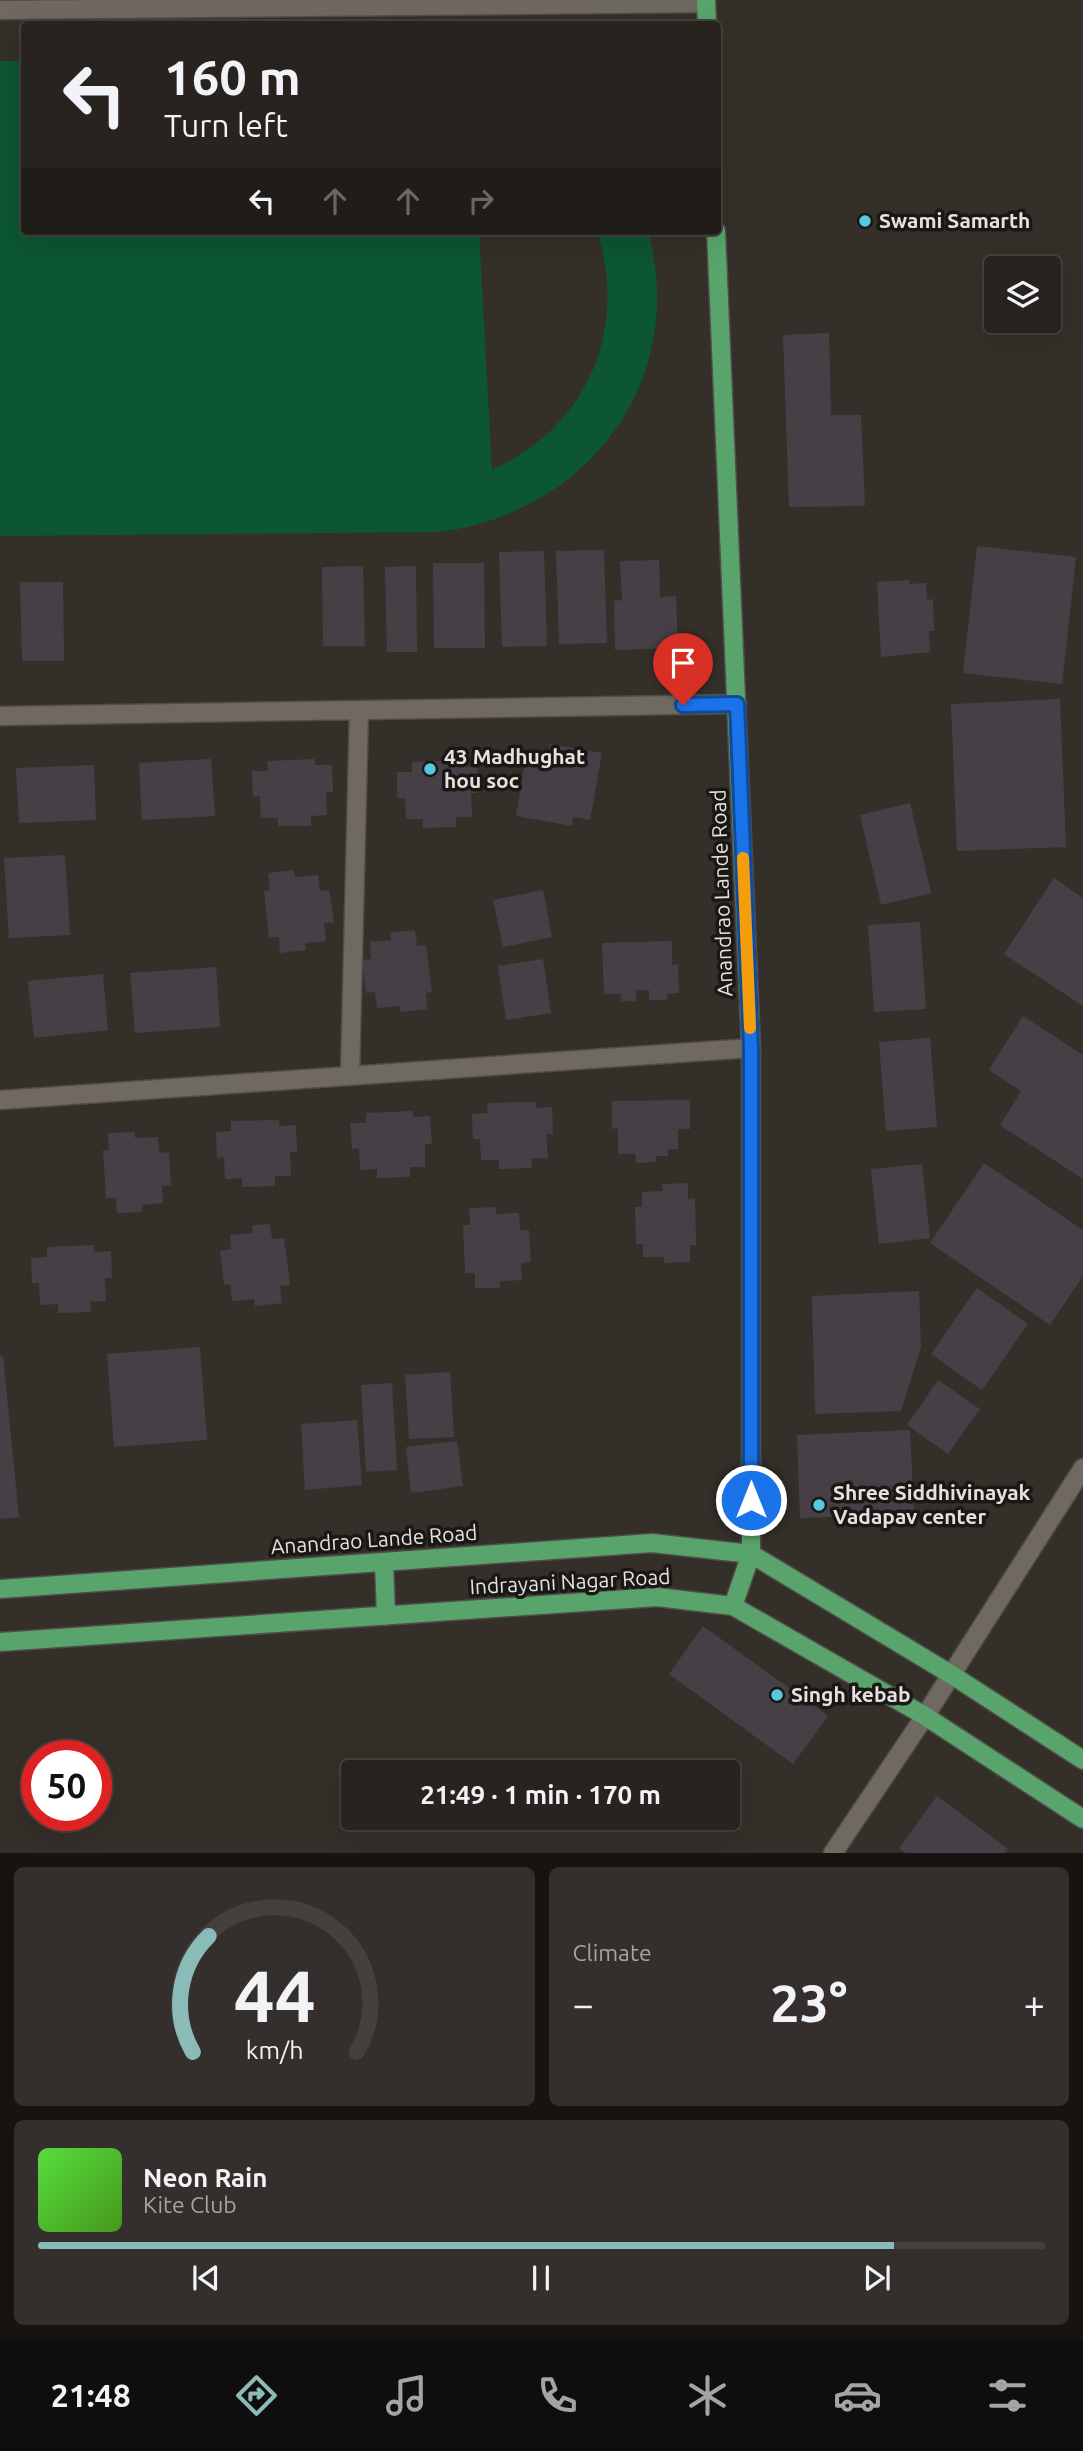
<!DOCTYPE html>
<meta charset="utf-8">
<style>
body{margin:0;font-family:Ubuntu,sans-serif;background:#342f2c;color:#f1f3f6;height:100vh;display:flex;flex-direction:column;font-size:26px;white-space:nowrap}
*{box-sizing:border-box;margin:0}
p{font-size:23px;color:#a5a4a4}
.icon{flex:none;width:38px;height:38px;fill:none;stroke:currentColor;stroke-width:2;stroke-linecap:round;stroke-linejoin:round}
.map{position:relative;height:1853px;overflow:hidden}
.drawer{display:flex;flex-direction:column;gap:14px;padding:14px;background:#161311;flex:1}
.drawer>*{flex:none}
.hud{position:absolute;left:21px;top:21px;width:700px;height:214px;border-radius:7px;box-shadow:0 7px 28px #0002,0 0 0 2px #44403d;background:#28231f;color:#f1f3f6;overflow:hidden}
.controls{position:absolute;left:984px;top:256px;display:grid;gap:14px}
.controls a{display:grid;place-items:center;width:77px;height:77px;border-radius:7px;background:#28231f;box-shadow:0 7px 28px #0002,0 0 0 2px #44403d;font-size:35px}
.speed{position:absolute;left:21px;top:1740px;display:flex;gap:14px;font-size:35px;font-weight:700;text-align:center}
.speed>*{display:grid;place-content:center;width:91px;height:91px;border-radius:50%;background:#28231f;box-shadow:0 7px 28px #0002,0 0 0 2px #44403d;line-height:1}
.speed .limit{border:10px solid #d22;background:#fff;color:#111}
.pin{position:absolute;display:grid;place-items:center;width:60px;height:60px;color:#fff;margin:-72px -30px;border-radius:50% 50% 50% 0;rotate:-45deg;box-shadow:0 0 7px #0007}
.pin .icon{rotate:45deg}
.me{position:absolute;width:77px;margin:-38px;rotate:0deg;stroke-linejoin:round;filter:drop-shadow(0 0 5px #0008)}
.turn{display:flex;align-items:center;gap:24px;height:147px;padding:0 28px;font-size:32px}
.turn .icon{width:91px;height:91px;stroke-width:2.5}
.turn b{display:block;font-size:49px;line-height:60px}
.lanes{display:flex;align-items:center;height:66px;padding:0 28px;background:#0003;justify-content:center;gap:35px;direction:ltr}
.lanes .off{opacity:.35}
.big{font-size:52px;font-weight:700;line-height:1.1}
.drawer .card{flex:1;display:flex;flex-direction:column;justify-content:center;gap:10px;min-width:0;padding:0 24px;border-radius:10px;background:#342f2c}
.drawer .dial{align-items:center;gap:0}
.dial svg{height:182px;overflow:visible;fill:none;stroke:#44403d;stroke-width:7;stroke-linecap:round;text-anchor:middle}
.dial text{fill:#f1f3f6;stroke:none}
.song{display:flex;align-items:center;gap:21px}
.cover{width:84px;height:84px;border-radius:10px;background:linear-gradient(135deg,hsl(110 70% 55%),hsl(100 70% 35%))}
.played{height:7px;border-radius:4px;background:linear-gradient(90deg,#8bbbb9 85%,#44403d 85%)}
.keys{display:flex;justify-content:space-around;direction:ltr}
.heat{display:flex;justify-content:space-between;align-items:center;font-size:38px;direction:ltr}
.drawer .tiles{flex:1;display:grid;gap:14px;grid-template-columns:1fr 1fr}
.card:last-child{grid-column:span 2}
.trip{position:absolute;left:341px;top:1760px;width:399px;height:70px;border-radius:7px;background:#28231f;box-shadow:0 7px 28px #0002,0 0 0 2px #44403d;font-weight:700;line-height:70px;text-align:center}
.tab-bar{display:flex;height:112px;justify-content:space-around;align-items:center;background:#100e0c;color:#a5a4a4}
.tab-bar .icon{width:49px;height:49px}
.tab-bar .on{color:#8bbbb9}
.tab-bar b{font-size:32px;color:#f1f3f6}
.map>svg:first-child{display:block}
.green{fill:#0c5631}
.building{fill:#464046}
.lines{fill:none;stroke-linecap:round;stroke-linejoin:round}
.minor-casing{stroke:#504c47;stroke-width:21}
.major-casing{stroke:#504c47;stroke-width:21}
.minor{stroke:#6f6962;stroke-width:18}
.major{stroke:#59a46d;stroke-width:18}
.route-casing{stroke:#114b97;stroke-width:18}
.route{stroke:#1a73e8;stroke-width:12}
.slow{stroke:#f59e0b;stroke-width:12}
.poi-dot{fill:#56c9e0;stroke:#1a1815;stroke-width:2.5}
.labels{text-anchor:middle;stroke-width:7;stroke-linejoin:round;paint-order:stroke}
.poi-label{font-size:21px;font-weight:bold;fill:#e5e1de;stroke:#1a1815;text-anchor:start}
.street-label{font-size:21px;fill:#e5e1de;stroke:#1a1815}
</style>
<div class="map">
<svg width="1083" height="1853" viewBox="0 0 1083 1853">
<rect width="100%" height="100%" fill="#352f29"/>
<path class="green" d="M0 61H24V231H479L492 470C587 427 629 330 597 231H648C689 380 588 514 438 532L0 536Z"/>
<path class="building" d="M829 333 831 415H861L865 506 789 507 783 335Z
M977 546 1076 557 1062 684 963 673Z
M604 550 607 643 559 644 556 551Z
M544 551 547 646 502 647 499 552Z
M659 560 660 597 676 596 678 648 615 650 614 601 622 600 620 561Z
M433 563H484L485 648H434Z
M363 566 365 646H323L322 567Z
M416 566 417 652H387L385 567Z
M909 580V584L926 583 927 600 933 599 934 631H929L930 652 881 657 877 582Z
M20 582H63L64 661H22Z
M1060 699 1066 847 957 851 951 704Z
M550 744 602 753 590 820 573 817 572 826 516 816 525 762 546 766Z
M211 759 215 816 142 820 139 763Z
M315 759V765H332L333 792H326L327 815 311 816V826H278V818H261L260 796 253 797 252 771H268L267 761Z
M460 760V767L477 766 478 793H471L472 817H456V827L423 828V819H406L405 798H397V772H412V762Z
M94 765 96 820 19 823 16 768Z
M910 803 931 893 881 905 860 815Z
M65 855 70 935 9 938 4 858Z
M294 870 295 877 318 875 320 891 329 890 334 922 324 923 326 941 305 943 306 950 280 953 279 937 269 938 264 891 270 890 268 873Z
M1054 878 1083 898V1006L1004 954Z
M543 890 552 937 503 947 493 900Z
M920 922 926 1009 874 1012 868 925Z
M415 930 417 946 426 945 432 992 426 993 427 1009 400 1012V1006L377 1008 375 992 366 993 362 960 371 959 370 942 391 940 390 933Z
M672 941V965L678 964 679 993 667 994V1000H649V990H636V1001H621V994H604L602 943Z
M543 959 551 1013 506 1020 498 966Z
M216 967 220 1027 135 1033 130 973Z
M103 974 108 1030 34 1038 28 981Z
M1023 1016 1083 1055V1179L1000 1125 1021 1091 989 1070Z
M930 1038 937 1127 886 1131 879 1042Z
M690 1100V1129H678V1149H668V1156H656V1162L636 1163 635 1154H618V1128L612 1129V1101Z
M535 1102 536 1108 552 1107 553 1134H546L548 1158H531L532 1168 499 1169V1160H481L480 1139H473L472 1114 488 1113 487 1103Z
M413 1111V1117L430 1116 432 1144H425V1167H410V1177L377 1178V1169L360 1170 359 1148 352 1149 350 1123H366V1113Z
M279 1120V1126L296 1125 297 1152H290L291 1176H275V1186L242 1187V1178L225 1179 224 1157 217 1158 216 1132 231 1131V1121Z
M135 1132V1138L158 1137 159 1153 169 1152 171 1185 162 1186 163 1203 142 1205V1212L117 1213 116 1198H106L103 1150H109L108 1133Z
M984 1163 1083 1230V1276L1050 1325 930 1243Z
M922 1164 930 1238 879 1244 871 1169Z
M688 1183V1199L695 1198 696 1245H690V1262L664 1263V1257H643V1244H636L635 1207H642V1192L663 1191 662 1184Z
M496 1207V1214L519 1213 520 1230H529L531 1262 521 1263 522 1280 500 1281V1288H475V1273H465L463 1225H470L469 1208Z
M270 1224 272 1239 284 1238 290 1285 280 1286 282 1303 255 1306 254 1299 232 1301 230 1284 224 1285 220 1251 231 1249 230 1235 253 1233 252 1225Z
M94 1245V1252L111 1251 112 1278H105L106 1301 90 1302 91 1312 58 1313V1304L40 1305 39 1283H32L31 1258 47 1257V1247Z
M977 1288 1028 1324 982 1390 931 1354Z
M919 1291 921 1347 901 1411 815 1414 812 1296Z
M200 1347 207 1440 114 1447 107 1354Z
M3 1356 19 1517 0 1519V1357Z
M450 1372 454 1437 409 1439 405 1375Z
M938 1380 980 1409 948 1454 907 1425Z
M392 1383 397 1470 366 1472 361 1385Z
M357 1420 362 1485 305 1490 301 1424Z
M910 1430 914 1514 800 1518 797 1435Z
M457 1441 463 1486 411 1493 406 1447Z
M703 1626 828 1716 793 1764 669 1674Z
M937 1796 1008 1849 1005 1853H905L899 1848Z"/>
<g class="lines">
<defs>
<path id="minor" d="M0 10 706 3
M0 716 737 704
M350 1076 359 710
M0 1100 751 1048
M833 1853 925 1716 1083 1468"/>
<path id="major" d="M706 0 707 24
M716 231 751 1048V1554L733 1606
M384 1562 386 1616
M0 1589 652 1543 751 1554 952 1675 1083 1760
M0 1642 657 1597 733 1606 925 1716 1083 1819"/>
</defs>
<use href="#minor" class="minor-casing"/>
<use href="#major" class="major-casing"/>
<use href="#minor" class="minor"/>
<use href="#major" class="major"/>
</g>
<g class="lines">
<defs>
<path id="route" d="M683 705 737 704 751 1048V1500"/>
</defs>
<use href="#route" class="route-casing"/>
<use href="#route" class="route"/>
<path class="slow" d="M743 858 750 1028"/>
</g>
<g class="poi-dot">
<circle cx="865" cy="221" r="7"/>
<circle cx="430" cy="769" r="7"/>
<circle cx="819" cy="1505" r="7"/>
<circle cx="777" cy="1695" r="7"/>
</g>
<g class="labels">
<g class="poi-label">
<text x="879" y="228">Swami Samarth</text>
<text x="444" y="764">43 Madhughat<tspan x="444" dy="24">hou soc</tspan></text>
<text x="833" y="1500">Shree Siddhivinayak<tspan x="833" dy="24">Vadapav center</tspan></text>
<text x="791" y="1702">Singh kebab</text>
</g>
<g class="street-label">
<text transform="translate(722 893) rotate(-92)" y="7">Anandrao Lande Road</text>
<text transform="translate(374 1540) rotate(-4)" y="7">Anandrao Lande Road</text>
<text transform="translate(570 1582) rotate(-3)" y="7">Indrayani Nagar Road</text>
</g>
</g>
</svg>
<div class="controls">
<a><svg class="icon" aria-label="layers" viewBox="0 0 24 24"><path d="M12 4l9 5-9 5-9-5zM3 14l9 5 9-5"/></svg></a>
</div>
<div class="speed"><div class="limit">50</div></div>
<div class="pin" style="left:683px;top:705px;background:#d93025"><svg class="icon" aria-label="arrive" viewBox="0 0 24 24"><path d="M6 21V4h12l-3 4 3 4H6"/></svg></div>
<svg class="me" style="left:751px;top:1500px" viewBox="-20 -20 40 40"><circle r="17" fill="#1a73e8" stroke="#fff" stroke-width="3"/><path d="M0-11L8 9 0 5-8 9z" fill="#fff"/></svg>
<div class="trip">21:49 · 1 min · 170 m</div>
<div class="hud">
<div class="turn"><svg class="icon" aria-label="left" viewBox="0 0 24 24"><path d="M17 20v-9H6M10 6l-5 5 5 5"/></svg><div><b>160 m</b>Turn left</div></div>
<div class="lanes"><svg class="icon" aria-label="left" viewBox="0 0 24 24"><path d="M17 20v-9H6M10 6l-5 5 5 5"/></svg><svg class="icon off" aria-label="ahead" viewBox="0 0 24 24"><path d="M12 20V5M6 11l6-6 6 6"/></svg><svg class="icon off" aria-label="ahead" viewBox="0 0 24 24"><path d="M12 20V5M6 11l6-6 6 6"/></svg><svg class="icon off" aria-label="right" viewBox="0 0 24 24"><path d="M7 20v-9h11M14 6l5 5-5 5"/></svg></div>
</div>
</div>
<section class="drawer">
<div class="tiles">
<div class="card dial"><svg viewBox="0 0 100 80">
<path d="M14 69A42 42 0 1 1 86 69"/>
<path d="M14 69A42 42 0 0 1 21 18" stroke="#8bbbb9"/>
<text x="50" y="56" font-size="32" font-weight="700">44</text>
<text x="50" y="72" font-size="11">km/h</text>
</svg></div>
<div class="card"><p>Climate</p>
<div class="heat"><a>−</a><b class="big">23°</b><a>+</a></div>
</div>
<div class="card">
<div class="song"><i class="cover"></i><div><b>Neon Rain</b><p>Kite Club</p></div></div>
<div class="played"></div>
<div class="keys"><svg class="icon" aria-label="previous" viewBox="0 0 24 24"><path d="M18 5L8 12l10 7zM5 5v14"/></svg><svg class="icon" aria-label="pause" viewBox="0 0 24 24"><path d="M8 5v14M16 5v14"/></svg><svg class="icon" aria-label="next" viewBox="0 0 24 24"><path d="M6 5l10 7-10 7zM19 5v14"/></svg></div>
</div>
</div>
</section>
<nav class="tab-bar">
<b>21:48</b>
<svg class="icon on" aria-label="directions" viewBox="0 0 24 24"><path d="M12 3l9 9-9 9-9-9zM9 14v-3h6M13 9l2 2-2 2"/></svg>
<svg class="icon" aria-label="music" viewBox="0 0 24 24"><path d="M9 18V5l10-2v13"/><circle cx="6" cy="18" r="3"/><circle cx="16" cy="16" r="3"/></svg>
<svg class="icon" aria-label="phone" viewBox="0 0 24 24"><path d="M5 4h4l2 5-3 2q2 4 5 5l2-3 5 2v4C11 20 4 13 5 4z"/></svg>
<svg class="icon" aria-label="climate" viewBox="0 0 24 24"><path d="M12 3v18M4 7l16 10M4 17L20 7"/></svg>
<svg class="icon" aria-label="car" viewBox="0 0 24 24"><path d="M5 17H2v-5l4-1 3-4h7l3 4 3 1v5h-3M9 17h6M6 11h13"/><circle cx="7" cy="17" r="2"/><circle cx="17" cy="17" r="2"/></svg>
<svg class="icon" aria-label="filters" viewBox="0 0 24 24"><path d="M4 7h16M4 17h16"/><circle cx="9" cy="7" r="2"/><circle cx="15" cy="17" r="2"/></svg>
</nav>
